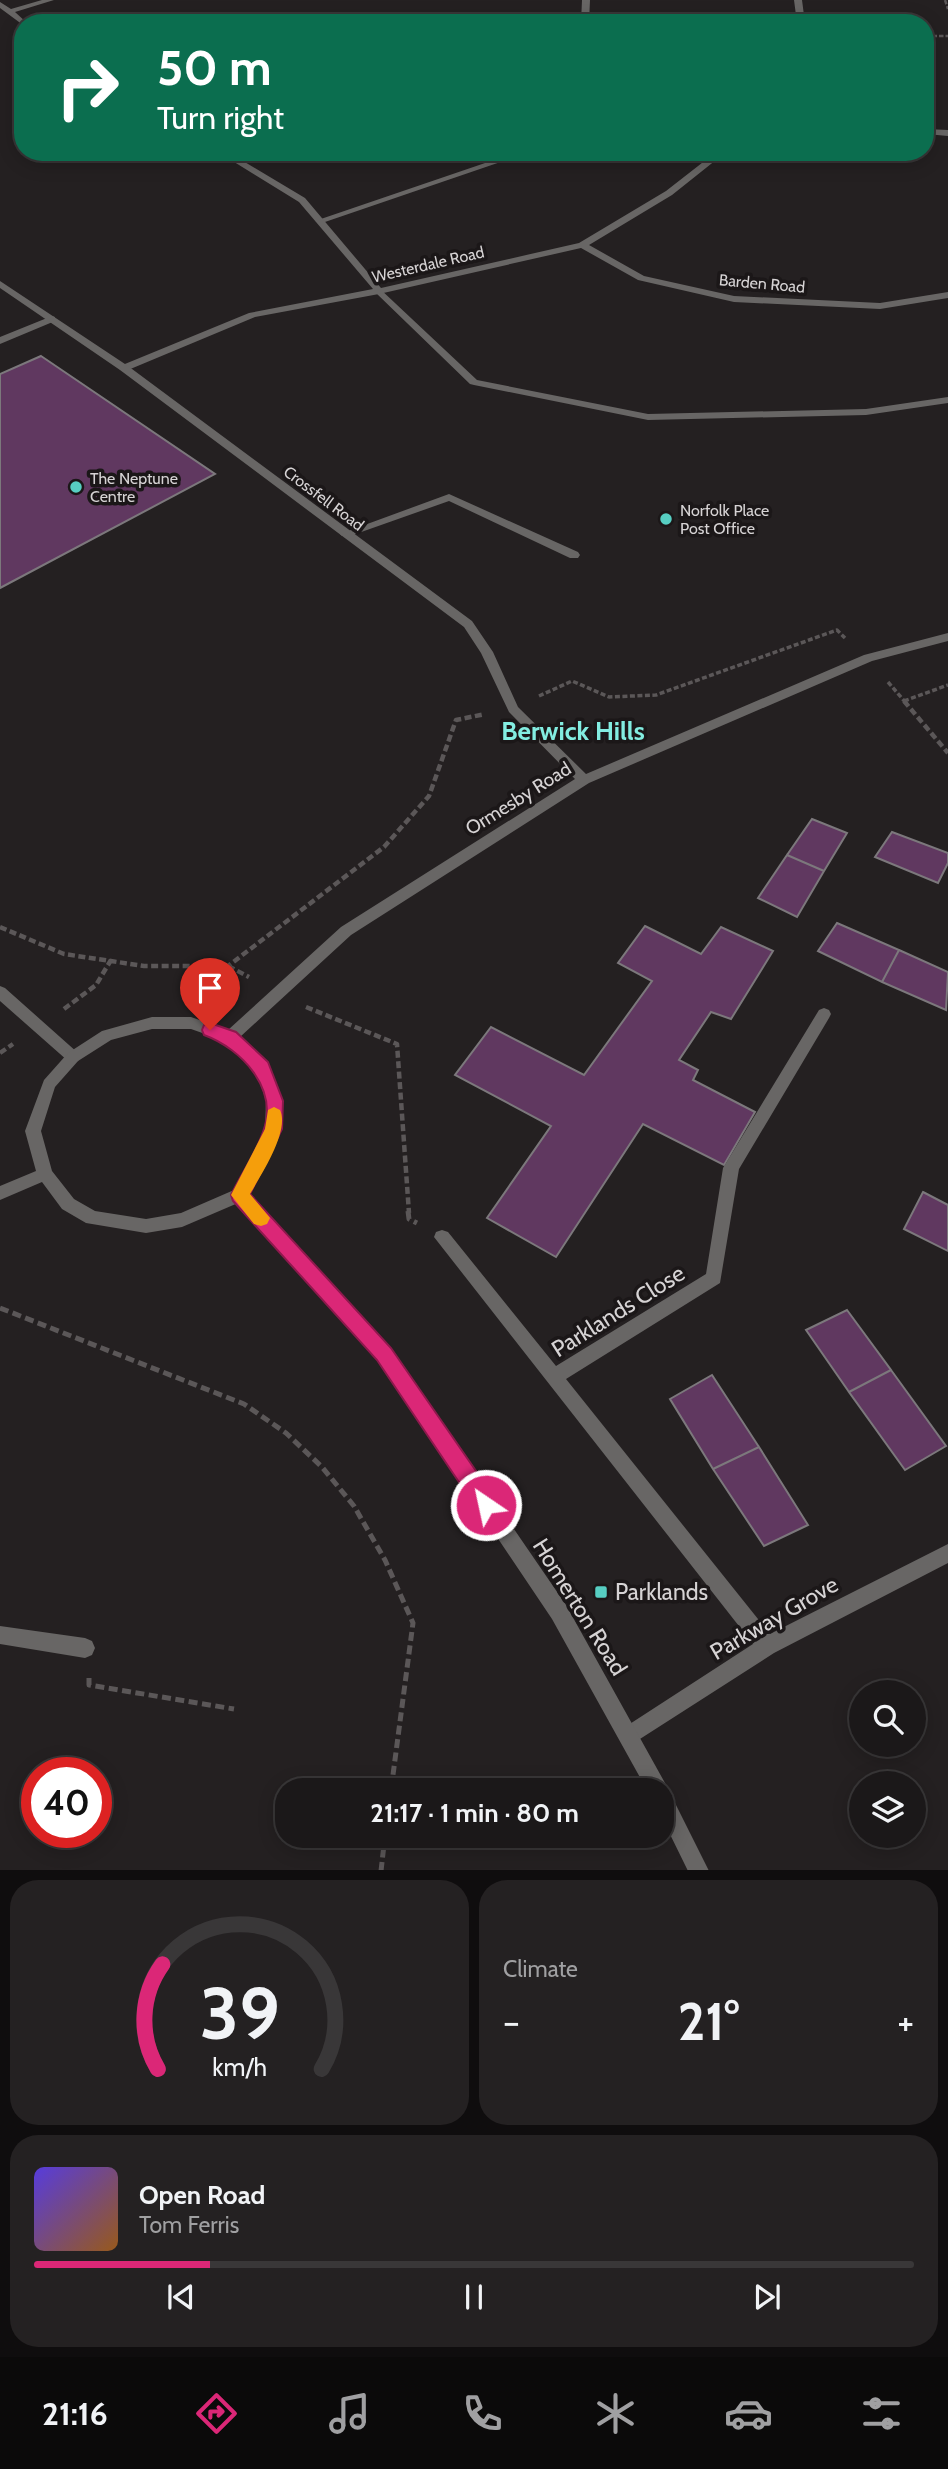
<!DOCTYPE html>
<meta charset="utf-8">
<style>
body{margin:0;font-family:Cabin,sans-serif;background:#242122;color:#f1f3f6;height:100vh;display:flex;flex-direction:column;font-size:26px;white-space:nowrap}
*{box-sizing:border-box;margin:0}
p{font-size:23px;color:#a0a0a2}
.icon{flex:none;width:38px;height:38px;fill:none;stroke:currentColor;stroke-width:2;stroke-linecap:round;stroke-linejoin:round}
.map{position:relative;height:1870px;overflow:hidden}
.drawer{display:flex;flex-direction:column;gap:10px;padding:10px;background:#0f0d0e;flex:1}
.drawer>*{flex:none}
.guide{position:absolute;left:14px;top:14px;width:920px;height:147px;border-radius:28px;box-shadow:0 4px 18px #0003,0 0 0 2px #393738;background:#0b6e4f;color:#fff;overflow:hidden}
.buttons{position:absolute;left:849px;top:1680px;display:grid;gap:14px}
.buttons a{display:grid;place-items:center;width:77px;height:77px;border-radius:50%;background:#1b1819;box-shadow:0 4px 18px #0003,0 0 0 2px #393738;font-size:35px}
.speed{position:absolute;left:21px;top:1757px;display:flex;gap:14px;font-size:35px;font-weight:700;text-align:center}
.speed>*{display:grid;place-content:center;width:91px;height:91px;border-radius:50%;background:#1b1819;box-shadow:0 4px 18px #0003,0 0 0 2px #393738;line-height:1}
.speed .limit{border:10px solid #d22;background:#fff;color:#111}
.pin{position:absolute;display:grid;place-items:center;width:60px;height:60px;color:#fff;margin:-72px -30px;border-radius:50% 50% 50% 0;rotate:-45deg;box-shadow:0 0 7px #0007}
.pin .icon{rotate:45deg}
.me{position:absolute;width:77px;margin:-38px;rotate:326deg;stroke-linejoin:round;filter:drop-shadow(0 0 5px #0008)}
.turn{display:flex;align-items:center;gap:24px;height:147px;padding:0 28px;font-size:32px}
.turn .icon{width:91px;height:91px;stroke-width:2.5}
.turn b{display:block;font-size:49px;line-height:60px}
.big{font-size:52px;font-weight:700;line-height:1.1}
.drawer .widget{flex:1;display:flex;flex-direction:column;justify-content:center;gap:10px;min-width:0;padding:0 24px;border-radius:28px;background:#242122}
.drawer .dial{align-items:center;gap:0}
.dial svg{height:182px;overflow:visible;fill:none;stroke:#393738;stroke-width:7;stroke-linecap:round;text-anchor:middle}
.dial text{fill:#f1f3f6;stroke:none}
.song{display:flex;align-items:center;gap:21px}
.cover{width:84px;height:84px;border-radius:10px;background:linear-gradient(135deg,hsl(250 70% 55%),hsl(30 70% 35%))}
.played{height:7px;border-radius:4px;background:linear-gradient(90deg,#db2777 20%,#393738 20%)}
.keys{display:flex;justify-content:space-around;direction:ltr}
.heat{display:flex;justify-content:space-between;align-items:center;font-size:38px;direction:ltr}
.drawer .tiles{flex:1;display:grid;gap:10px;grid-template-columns:1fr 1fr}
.widget:last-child{grid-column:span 2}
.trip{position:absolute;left:275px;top:1778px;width:399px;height:70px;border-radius:28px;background:#1b1819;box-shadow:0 4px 18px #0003,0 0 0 2px #393738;font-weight:700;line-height:70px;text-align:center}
.tab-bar{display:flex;height:112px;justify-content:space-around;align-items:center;background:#0b0a0a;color:#a0a0a2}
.tab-bar .icon{width:49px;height:49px}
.tab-bar .selected{color:#db2777}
.tab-bar b{font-size:32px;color:#f1f3f6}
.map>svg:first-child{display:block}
.building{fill:#603860;stroke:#7c787c;stroke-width:2}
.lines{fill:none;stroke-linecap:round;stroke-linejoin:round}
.path-far3{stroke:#5b5758;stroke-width:2.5;stroke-dasharray:4.5 2;stroke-linecap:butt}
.path-far2{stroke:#5b5758;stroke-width:3.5;stroke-dasharray:5 2.5;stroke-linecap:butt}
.path-far1{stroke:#5b5758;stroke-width:4.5;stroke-dasharray:7 3.5;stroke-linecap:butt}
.path{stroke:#5b5758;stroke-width:5;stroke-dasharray:9 4.5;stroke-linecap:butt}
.service{fill:#686665;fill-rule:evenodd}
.minor{fill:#686665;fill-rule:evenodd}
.tertiary{fill:#686665;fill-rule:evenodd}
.route{fill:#db2777;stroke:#8e194d;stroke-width:2}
.slow{fill:#f59e0b}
.poi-dot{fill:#57cec2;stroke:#1b1718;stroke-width:2.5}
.labels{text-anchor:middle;stroke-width:7;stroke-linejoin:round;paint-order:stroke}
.far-street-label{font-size:16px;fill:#d6d3d4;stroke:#1b1718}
.far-poi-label{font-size:16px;fill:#d6d3d4;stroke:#1b1718;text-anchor:start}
.street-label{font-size:19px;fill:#d6d3d4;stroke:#1b1718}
.near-street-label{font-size:23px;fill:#d6d3d4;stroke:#1b1718}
.near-poi-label{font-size:23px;fill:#d6d3d4;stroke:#1b1718;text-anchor:start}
.district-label{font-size:26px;font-weight:bold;fill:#83ede1;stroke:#1b1718}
</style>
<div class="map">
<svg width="948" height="1871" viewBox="0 0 948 1871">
<rect width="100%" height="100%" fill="#242021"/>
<path class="building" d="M41 356 215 474 0 588V374Z
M812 819 847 833 824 871 787 855Z
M892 832 948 853V863L938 883 875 857Z
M787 855 824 871 797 917 758 898Z
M837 923 899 950 882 982 818 951Z
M645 926 701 954 721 927 773 951 731 1019 711 1012 679 1060 698 1070 693 1080 755 1112 724 1165 643 1124 556 1257 487 1218 551 1126 455 1075 491 1027 584 1075 652 981 618 963Z
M899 950 948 972 946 1010 882 982Z
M923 1192 948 1205V1251L904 1229Z
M847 1310 891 1370 849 1392 806 1330Z
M891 1370 946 1446 905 1470 849 1392Z
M712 1375 759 1447 713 1469 670 1399Z
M759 1447 808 1525 764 1546 713 1469Z"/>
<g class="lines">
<path class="path-far3" d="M945 0 948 9
M926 36H948"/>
<path class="path-far2" d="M888 682 906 703
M539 696 572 681 609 697 656 695 837 630 845 638
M904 701 948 685"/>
<path class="path-far1" d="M904 701 948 753
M0 927 64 954 144 966H228L384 847 429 796 456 720 485 714
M228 966 249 977
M306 1007 397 1044 409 1213
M64 1009 96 985 111 960
M0 1053 13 1044"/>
<path class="path" d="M408 1211 409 1219 417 1223
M0 1308 244 1404 286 1433 322 1467 354 1506 385 1560 413 1623 391 1790
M89 1678V1685L234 1709
M381 1871 385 1836"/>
<path class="service" d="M517 152H530L322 223 315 221Z
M379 288 477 380 648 414 866 409 948 397V403L866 415 648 420 474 385 470 384 376 293 374 291Z
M52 316 55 317V321L0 344V337Z
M449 494 578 552 580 555 578 558H570L449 501 350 536H342L340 534Z
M0 986 5 988 78 1053 80 1057 78 1061 73 1063 68 1061 0 1001Z
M0 1626 85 1638 92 1641 95 1648 92 1655 85 1658 0 1644Z"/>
<path class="minor" d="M42 0H54L15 12 27 23H23V25L0 8V2L11 9Z
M582 0H590L589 23H581Z
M794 0H802L805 23H797Z
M926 129 948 130V136L926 134Z
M218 152H228L305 198 381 288 579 243 666 191 716 152H726L672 195 589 245 644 276 734 296 880 303 948 292V298L880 309 734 302 638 280 581 248 379 294 255 317 128 370H120V366L249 313 373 289 299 202Z
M824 1008 829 1010 831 1014 829 1018 739 1169 720 1283 566 1379 770 1634 948 1544V1563L774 1653 629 1746 622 1743 619 1736 622 1729 753 1644 434 1237 436 1232 442 1230 448 1232 556 1366 706 1274 723 1168 819 1010Z"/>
<path class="tertiary" d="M0 281 128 366 472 621 493 652 518 707 586 774 864 655 948 633V641L872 661 589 783 351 935 240 1037 267 1063 282 1101 281 1129 264 1169 249 1194 390 1348 566 1605 665 1783 709 1871H688L662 1818V1790H647L552 1619 378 1360 238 1203 182 1227 146 1233 86 1223 62 1209 42 1182 0 1200V1186L36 1171 25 1131 44 1080 68 1053 102 1031 152 1017H191L228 1030 341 927 575 779 509 712 481 653 464 627 120 370 0 288ZM152 1029H191L225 1041 256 1070 266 1101 265 1129 252 1161 234 1190 181 1213 146 1219 95 1211 74 1199 52 1171 41 1131 55 1087 78 1061 111 1040Z"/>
</g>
<path class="route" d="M210 1023 236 1032 268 1062 283 1101 282 1129 250 1194 391 1348 494 1497 497 1505 494 1512 486 1515 479 1512 377 1360 233 1201 231 1195C241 1174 255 1155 263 1132 279 1089 242 1049 204 1035L202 1030 204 1025Z"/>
<path class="slow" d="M274 1107 280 1110C290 1131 261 1175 250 1194L270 1218 267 1224 261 1226 254 1224 231 1195 265 1129 268 1110Z"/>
<g class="poi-dot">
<circle cx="76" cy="487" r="7"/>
<circle cx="666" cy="519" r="7"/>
<rect x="594" y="1585" width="14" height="14" rx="3.5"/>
</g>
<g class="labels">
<g class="far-street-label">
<text transform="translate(428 264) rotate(-13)" y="6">Westerdale Road</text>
<text transform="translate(762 283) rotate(5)" y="6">Barden Road</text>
<text transform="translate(324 498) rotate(37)" y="6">Crossfell Road</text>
</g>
<g class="far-poi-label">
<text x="90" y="484">The Neptune<tspan x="90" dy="18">Centre</tspan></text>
<text x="680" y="516">Norfolk Place<tspan x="680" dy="18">Post Office</tspan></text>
</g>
<g class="street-label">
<text transform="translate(518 798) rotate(-32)" y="7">Ormesby Road</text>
</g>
<g class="near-street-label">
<text transform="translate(618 1311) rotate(-32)" y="8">Parklands Close</text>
<text transform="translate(580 1607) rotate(58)" y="8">Homerton Road</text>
<text transform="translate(774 1618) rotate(-30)" y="8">Parkway Grove</text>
</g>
<g class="near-poi-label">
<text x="615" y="1600">Parklands</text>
</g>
<g class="district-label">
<text x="573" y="740">Berwick Hills</text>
</g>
</g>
</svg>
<div class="buttons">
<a><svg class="icon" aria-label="search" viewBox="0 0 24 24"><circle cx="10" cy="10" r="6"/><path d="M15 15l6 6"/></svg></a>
<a><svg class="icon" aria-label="layers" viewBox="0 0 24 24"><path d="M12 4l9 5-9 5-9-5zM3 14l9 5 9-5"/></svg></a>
</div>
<div class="speed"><div class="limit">40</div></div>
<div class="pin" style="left:210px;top:1030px;background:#d93025"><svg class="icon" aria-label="arrive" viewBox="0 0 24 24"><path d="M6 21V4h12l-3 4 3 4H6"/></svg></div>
<svg class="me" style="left:486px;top:1505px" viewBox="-20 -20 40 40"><circle r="17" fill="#db2777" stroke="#fff" stroke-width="3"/><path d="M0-11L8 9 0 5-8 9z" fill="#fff"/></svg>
<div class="trip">21:17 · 1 min · 80 m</div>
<div class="guide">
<div class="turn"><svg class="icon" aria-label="right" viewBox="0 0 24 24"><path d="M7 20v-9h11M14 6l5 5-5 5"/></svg><div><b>50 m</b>Turn right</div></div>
</div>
</div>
<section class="drawer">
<div class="tiles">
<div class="widget dial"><svg viewBox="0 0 100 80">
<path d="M14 69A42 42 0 1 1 86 69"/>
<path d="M14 69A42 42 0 0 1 16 23" stroke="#db2777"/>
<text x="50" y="56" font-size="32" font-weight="700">39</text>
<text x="50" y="72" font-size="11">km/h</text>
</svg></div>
<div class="widget"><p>Climate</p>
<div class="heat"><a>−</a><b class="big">21°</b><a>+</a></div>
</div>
<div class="widget">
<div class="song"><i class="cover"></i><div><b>Open Road</b><p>Tom Ferris</p></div></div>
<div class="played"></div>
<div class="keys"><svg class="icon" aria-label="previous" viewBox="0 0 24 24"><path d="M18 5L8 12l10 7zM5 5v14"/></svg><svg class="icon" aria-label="pause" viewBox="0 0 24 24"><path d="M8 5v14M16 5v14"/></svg><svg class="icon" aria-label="next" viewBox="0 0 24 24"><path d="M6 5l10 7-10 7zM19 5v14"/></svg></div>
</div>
</div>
</section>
<nav class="tab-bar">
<b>21:16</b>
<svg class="icon selected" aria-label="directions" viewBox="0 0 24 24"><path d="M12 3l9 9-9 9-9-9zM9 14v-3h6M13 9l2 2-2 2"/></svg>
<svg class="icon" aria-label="music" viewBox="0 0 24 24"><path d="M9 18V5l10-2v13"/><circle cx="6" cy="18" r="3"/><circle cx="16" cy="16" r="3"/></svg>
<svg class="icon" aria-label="phone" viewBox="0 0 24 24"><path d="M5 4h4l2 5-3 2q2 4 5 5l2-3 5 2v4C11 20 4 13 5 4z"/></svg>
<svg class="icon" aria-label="climate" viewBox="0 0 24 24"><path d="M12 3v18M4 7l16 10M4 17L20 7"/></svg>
<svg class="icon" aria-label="car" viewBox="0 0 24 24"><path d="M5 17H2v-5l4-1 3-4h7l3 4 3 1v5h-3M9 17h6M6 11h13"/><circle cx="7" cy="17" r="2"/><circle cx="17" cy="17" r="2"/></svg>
<svg class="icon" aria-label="filters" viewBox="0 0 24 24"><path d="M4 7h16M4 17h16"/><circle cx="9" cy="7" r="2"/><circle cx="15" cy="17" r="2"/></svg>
</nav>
